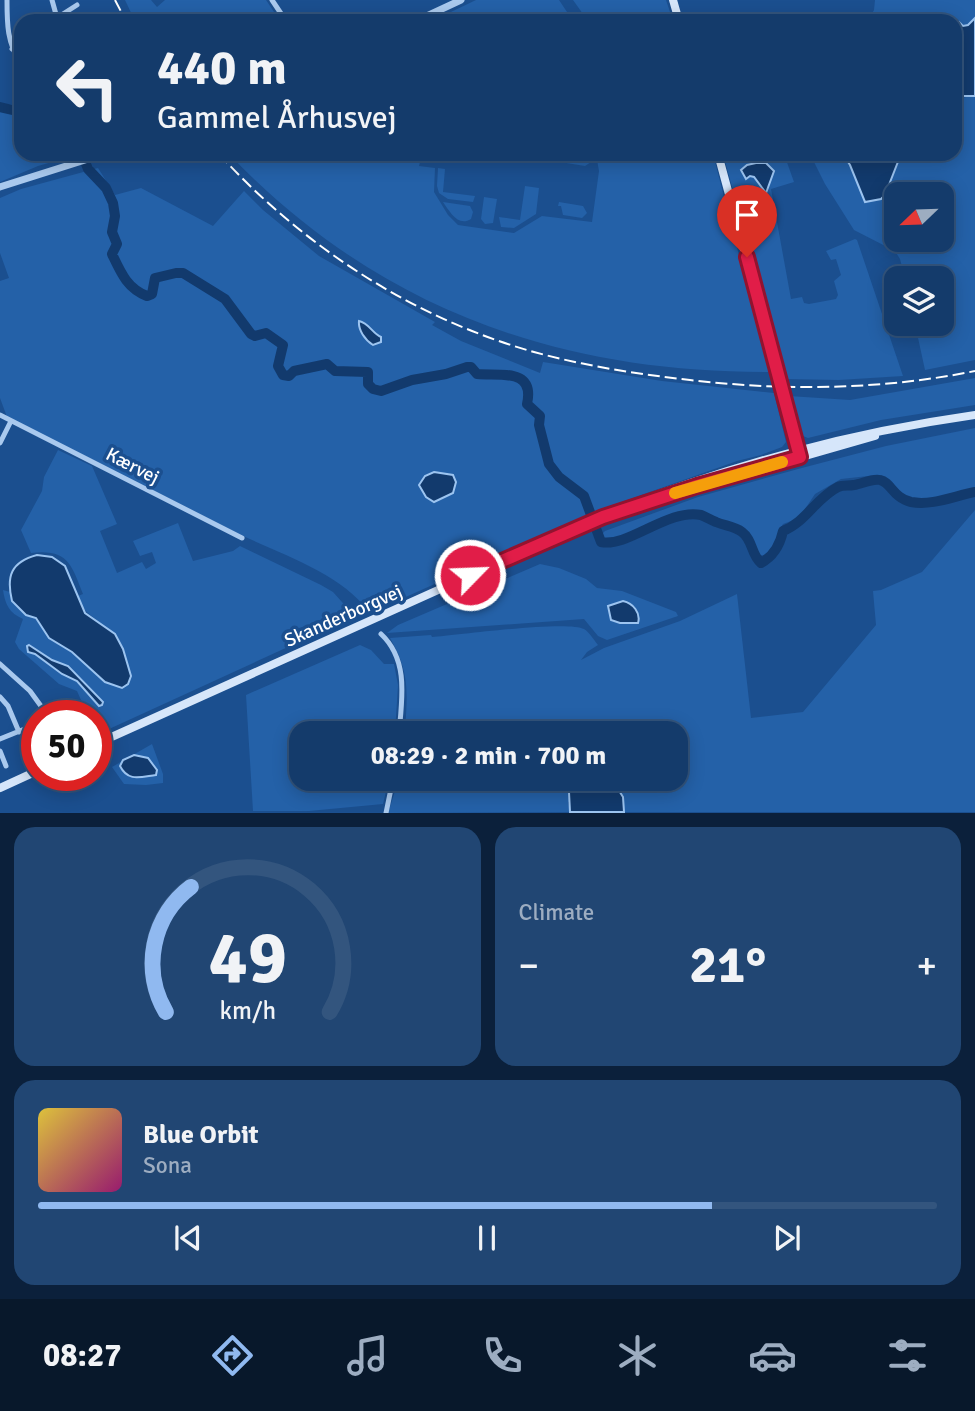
<!DOCTYPE html>
<meta charset="utf-8">
<style>
body{margin:0;font-family:Signika,sans-serif;background:#214673;color:#f1f3f6;height:100vh;display:flex;flex-direction:column;font-size:26px;white-space:nowrap}
*{box-sizing:border-box;margin:0}
p{font-size:23px;color:#9dadc1}
.icon{flex:none;width:38px;height:38px;fill:none;stroke:currentColor;stroke-width:2;stroke-linecap:round;stroke-linejoin:round}
.map{position:relative;height:813px;overflow:hidden}
.drawer{display:flex;flex-direction:column;gap:14px;padding:14px;background:#0b203b;flex:1}
.drawer>*{flex:none}
.banner{position:absolute;left:14px;top:14px;width:948px;height:147px;border-radius:21px;box-shadow:0 4px 18px #0003,0 0 0 2px #33557e;background:#143b6b;color:#f1f3f6;overflow:hidden}
.needle{width:46px;rotate:247deg}
.fabs{position:absolute;left:884px;top:182px;display:grid;gap:14px}
.fabs a{display:grid;place-items:center;width:70px;height:70px;border-radius:14px;background:#143b6b;box-shadow:0 4px 18px #0003,0 0 0 2px #33557e;font-size:35px}
.speed{position:absolute;left:21px;top:700px;display:flex;gap:14px;font-size:35px;font-weight:700;text-align:center}
.speed>*{display:grid;place-content:center;width:91px;height:91px;border-radius:50%;background:#143b6b;box-shadow:0 4px 18px #0003,0 0 0 2px #33557e;line-height:1}
.speed .limit{border:10px solid #d22;background:#fff;color:#111}
.pin{position:absolute;display:grid;place-items:center;width:60px;height:60px;color:#fff;margin:-72px -30px;border-radius:50% 50% 50% 0;rotate:-45deg;box-shadow:0 0 7px #0007}
.pin .icon{rotate:45deg}
.me{position:absolute;width:77px;margin:-38px;rotate:66deg;stroke-linejoin:round;filter:drop-shadow(0 0 5px #0008)}
.turn{display:flex;align-items:center;gap:24px;height:147px;padding:0 28px;font-size:32px}
.turn .icon{width:91px;height:91px;stroke-width:2.5}
.turn b{display:block;font-size:49px;line-height:60px}
.big{font-size:52px;font-weight:800;line-height:1.1}
.drawer .tile{flex:1;display:flex;flex-direction:column;justify-content:center;gap:10px;min-width:0;padding:0 24px;border-radius:21px;background:#214673}
.drawer .dial{align-items:center;gap:0}
.dial svg{height:182px;overflow:visible;fill:none;stroke:#33557e;stroke-width:7;stroke-linecap:round;text-anchor:middle}
.dial text{fill:#f1f3f6;stroke:none}
.song{display:flex;align-items:center;gap:21px}
.cover{width:84px;height:84px;border-radius:10px;background:linear-gradient(135deg,hsl(50 70% 55%),hsl(320 70% 35%))}
.played{height:7px;border-radius:4px;background:linear-gradient(90deg,#90b9f0 75%,#33557e 75%)}
.keys{display:flex;justify-content:space-around;direction:ltr}
.heat{display:flex;justify-content:space-between;align-items:center;font-size:38px;direction:ltr}
.drawer .tiles{flex:1;display:grid;gap:14px;grid-template-columns:1fr 1fr}
.tile:last-child{grid-column:span 2}
.trip{position:absolute;left:289px;top:721px;width:399px;height:70px;border-radius:21px;background:#143b6b;box-shadow:0 4px 18px #0003,0 0 0 2px #33557e;font-weight:800;line-height:70px;text-align:center}
.menu{display:flex;height:112px;justify-content:space-around;align-items:center;background:#08182b;color:#9dadc1}
.menu .icon{width:49px;height:49px}
.menu .active{color:#90b9f0}
.menu b{font-size:32px;color:#f1f3f6}
.map>svg:first-child{display:block}
.green{fill:#2461a8;fill-rule:evenodd}
.water{fill:#123a6d;stroke:#9cc4f0;stroke-width:2}
.lines{fill:none;stroke-linecap:round;stroke-linejoin:round}
.river{stroke:#123a6d;stroke-width:10}
.minor{stroke:#a9c9ee;stroke-width:5}
.tertiary{stroke:#a9c9ee;stroke-width:7}
.secondary{stroke:#d6e6fa;stroke-width:8}
.rail{stroke:#fff;stroke-width:2;stroke-dasharray:12 5;stroke-linecap:butt}
.route-casing{stroke:#92132f;stroke-width:18}
.route{stroke:#e11d48;stroke-width:12}
.slow{stroke:#f59e0b;stroke-width:12}
.labels{text-anchor:middle;stroke-width:7;stroke-linejoin:round;paint-order:stroke}
.street-label{font-size:19px;fill:#fff;stroke:#1b4f8f}
</style>
<div class="map">
<svg width="975" height="813" viewBox="0 0 975 813">
<rect width="100%" height="100%" fill="#1b4f8f"/>
<path class="green" d="M125 0H151L157 7 165 0H266L280 21H135Z
M476 0H559L573 21H508L506 19 432 21Z
M573 0H666L673 21H588Z
M875 0H975V18L968 25 963 26 959 22 956 24V21H868L874 10Z
M969 95 975 96V360L925 370 915 324H942V278H905L900 259 895 251 854 230 825 184 810 154H843L850 165 863 198 885 195 901 154H956V103ZM896 194H942V240H896Z
M0 103 21 106V154H80L38 166 0 182Z
M229 154H434L426 163 420 162 419 166 435 168 434 192 448 215 458 225 514 233 542 216 592 222 599 171 596 154H713L769 372C558 373 376 308 229 154Z
M561 154H590L591 162 585 166 560 162Z
M723 154H736L739 159 771 158 784 154 794 182 771 189 791 299 802 297 804 303 809 304 836 299 838 295 834 281 841 275 836 259 831 260 826 251 855 239 857 240 903 376 839 380 785 379Z
M98 168 115 195 141 188 213 226 244 191 263 210 319 256 435 322 432 325 461 341 540 373 543 362 662 381 774 393 786 442 782 447 761 455 737 461 602 509 370 613C339 571 281 555 235 532 159 493 83 455 7 417L0 398V281L9 278 0 253V198L21 189Z
M438 168 445 169 443 192 475 196 473 202 448 199 439 193 437 186Z
M525 186 539 188 536 214 514 228 501 227 499 217 520 220Z
M484 197 497 199 493 223 485 224 481 219Z
M443 202 470 206 473 212 471 219C458 227 450 212 443 202Z
M559 202 583 206 587 213 582 218 563 215 561 206H558Z
M975 378V405L881 420 808 438 803 436 789 396 850 400Z
M975 428V488L947 496 922 500 908 498 896 492 886 478 877 475 841 479 815 494 799 518 783 524 779 531V543L766 555H759C747 529 744 531 721 521 714 518 708 513 701 511 684 506 628 534 610 541L604 540 601 535 605 531 698 497 798 469 886 446Z
M58 450 92 466 117 524 100 531 117 573 142 562 146 569 156 563 152 552 140 556 133 541 178 523 193 561 233 551 240 546 321 585 333 592 351 612 356 610 360 614 96 735V716H88L77 691 59 684 19 649 15 642 23 619C9 613 5 604 3 590L10 592 12 601 18 608 26 615 36 618 59 645 72 652 105 682 122 688 131 676C126 656 118 642 103 626 91 613 84 615 78 596L83 594C71 564 68 549 31 553L21 530 42 491 44 477Z
M975 510V812H624L623 797 618 789 568 802 570 812 388 813 399 779H676V733H405C407 694 411 674 390 638L431 635 432 637C458 635 567 620 584 629 589 632 594 640 598 645L587 652 581 660 604 648 680 621 737 594 751 718 803 712 876 625 873 591 881 590 922 572Z
M540 564 559 568 586 579 597 588 622 591 676 612 678 616 607 640 598 636 584 619 387 633 398 625Z
M360 645 371 650 384 664H394L398 685 395 733H301V779H389L383 804 309 811H253L246 695Z
M152 744 163 774V783L146 785 124 784 112 767Z"/>
<path class="water" d="M975 18V96H964L956 103V24L959 22 963 26 968 25Z
M843 154H901L885 195 881 199 865 202 850 165Z
M756 163H766L774 171 766 193 754 177 750 176 746 179 741 170 747 165Z
M359 321C369 323 372 333 381 337V342L373 345C365 340 358 330 359 321Z
M434 472 453 475 456 482 453 493 434 502 426 497 419 485 425 476Z
M37 555 52 557 65 566 85 613 115 634 123 649 131 676 128 684 122 688 105 682 72 652 49 638 36 618 26 615 12 601C6 576 11 562 37 555Z
M623 601C633 603 641 613 638 623H620L611 620 608 606Z
M29 645 52 660 68 666 103 702 102 705 99 706 77 681 62 674 35 654 28 652 27 646Z
M134 755 148 758 157 770 156 775C140 777 128 782 120 766L123 760Z
M609 788 618 789 623 797 624 812H570L569 792 580 789Z"/>
<g class="lines">
<path class="river" d="M0 107 21 112
M82 154 88 169 106 188 113 203 115 216 112 232 117 244 112 254C121 273 127 288 147 296L152 294 155 278 176 273H183L225 299 251 334 255 336 266 333 283 345 278 366 283 375 289 376 294 371 327 364 335 371 368 372V384L373 389 381 391 412 380 446 374 467 367H471L477 374C501 376 535 368 527 404L540 416 539 425 549 464 559 477 584 496 601 542C628 548 668 508 701 515 706 517 711 520 716 522 725 526 734 526 742 532 753 540 751 555 761 563 774 556 780 545 783 531 806 522 816 498 838 487 843 485 848 486 854 485 862 484 872 478 880 480 891 482 893 498 911 502 932 506 954 496 975 492"/>
<path class="minor" d="M7 0C7 24 7 43 21 64
M52 0 57 18
M272 0 286 21
M52 21 77 5
M12 49 21 42
M0 415 242 538
M0 443 11 421
M381 634C409 660 402 699 399 733
M0 664 30 691 46 713
M0 697 8 706 19 732
M44 716 53 709 63 716
M0 739 37 724
M0 751 6 766
M386 813 393 779"/>
<path class="tertiary" d="M416 21 461 0
M0 187 104 154"/>
<path class="secondary" d="M673 0 679 21
M718 154 799 452
M679 492 875 436
M96 744 616 510C736 464 848 433 975 415
M0 788 37 771"/>
<path class="rail" d="M115 0 126 21
M219 154C304 247 413 318 534 352 585 366 637 374 690 380 785 391 881 390 975 371"/>
</g>
<g class="lines">
<defs>
<path id="route" d="M470 575 603 517 697 486 800 457 747 257"/>
</defs>
<use href="#route" class="route-casing"/>
<use href="#route" class="route"/>
<path class="slow" d="M675 493 782 462"/>
</g>
<g class="labels">
<g class="street-label">
<text transform="translate(133 465) rotate(27)" y="7">Kærvej</text>
<text transform="translate(343 615) rotate(-24)" y="7">Skanderborgvej</text>
</g>
</g>
</svg>
<div class="fabs">
<a><svg class="needle" viewBox="-14 -14 28 28"><path d="M0-13l5 13h-10z" fill="#e53935"/><path d="M0 13l5-13h-10z" fill="#9dadc1"/></svg></a>
<a><svg class="icon" aria-label="layers" viewBox="0 0 24 24"><path d="M12 4l9 5-9 5-9-5zM3 14l9 5 9-5"/></svg></a>
</div>
<div class="speed"><div class="limit">50</div></div>
<div class="pin" style="left:747px;top:257px;background:#d93025"><svg class="icon" aria-label="arrive" viewBox="0 0 24 24"><path d="M6 21V4h12l-3 4 3 4H6"/></svg></div>
<svg class="me" style="left:470px;top:575px" viewBox="-20 -20 40 40"><circle r="17" fill="#e11d48" stroke="#fff" stroke-width="3"/><path d="M0-11L8 9 0 5-8 9z" fill="#fff"/></svg>
<div class="trip">08:29 · 2 min · 700 m</div>
<div class="banner">
<div class="turn"><svg class="icon" aria-label="left" viewBox="0 0 24 24"><path d="M17 20v-9H6M10 6l-5 5 5 5"/></svg><div><b>440 m</b>Gammel Århusvej</div></div>
</div>
</div>
<section class="drawer">
<div class="tiles">
<div class="tile dial"><svg viewBox="0 0 100 80">
<path d="M14 69A42 42 0 1 1 86 69"/>
<path d="M14 69A42 42 0 0 1 25 14" stroke="#90b9f0"/>
<text x="50" y="56" font-size="32" font-weight="700">49</text>
<text x="50" y="72" font-size="11">km/h</text>
</svg></div>
<div class="tile"><p>Climate</p>
<div class="heat"><a>−</a><b class="big">21°</b><a>+</a></div>
</div>
<div class="tile">
<div class="song"><i class="cover"></i><div><b>Blue Orbit</b><p>Sona</p></div></div>
<div class="played"></div>
<div class="keys"><svg class="icon" aria-label="previous" viewBox="0 0 24 24"><path d="M18 5L8 12l10 7zM5 5v14"/></svg><svg class="icon" aria-label="pause" viewBox="0 0 24 24"><path d="M8 5v14M16 5v14"/></svg><svg class="icon" aria-label="next" viewBox="0 0 24 24"><path d="M6 5l10 7-10 7zM19 5v14"/></svg></div>
</div>
</div>
</section>
<nav class="menu">
<b>08:27</b>
<svg class="icon active" aria-label="directions" viewBox="0 0 24 24"><path d="M12 3l9 9-9 9-9-9zM9 14v-3h6M13 9l2 2-2 2"/></svg>
<svg class="icon" aria-label="music" viewBox="0 0 24 24"><path d="M9 18V5l10-2v13"/><circle cx="6" cy="18" r="3"/><circle cx="16" cy="16" r="3"/></svg>
<svg class="icon" aria-label="phone" viewBox="0 0 24 24"><path d="M5 4h4l2 5-3 2q2 4 5 5l2-3 5 2v4C11 20 4 13 5 4z"/></svg>
<svg class="icon" aria-label="climate" viewBox="0 0 24 24"><path d="M12 3v18M4 7l16 10M4 17L20 7"/></svg>
<svg class="icon" aria-label="car" viewBox="0 0 24 24"><path d="M5 17H2v-5l4-1 3-4h7l3 4 3 1v5h-3M9 17h6M6 11h13"/><circle cx="7" cy="17" r="2"/><circle cx="17" cy="17" r="2"/></svg>
<svg class="icon" aria-label="filters" viewBox="0 0 24 24"><path d="M4 7h16M4 17h16"/><circle cx="9" cy="7" r="2"/><circle cx="15" cy="17" r="2"/></svg>
</nav>
